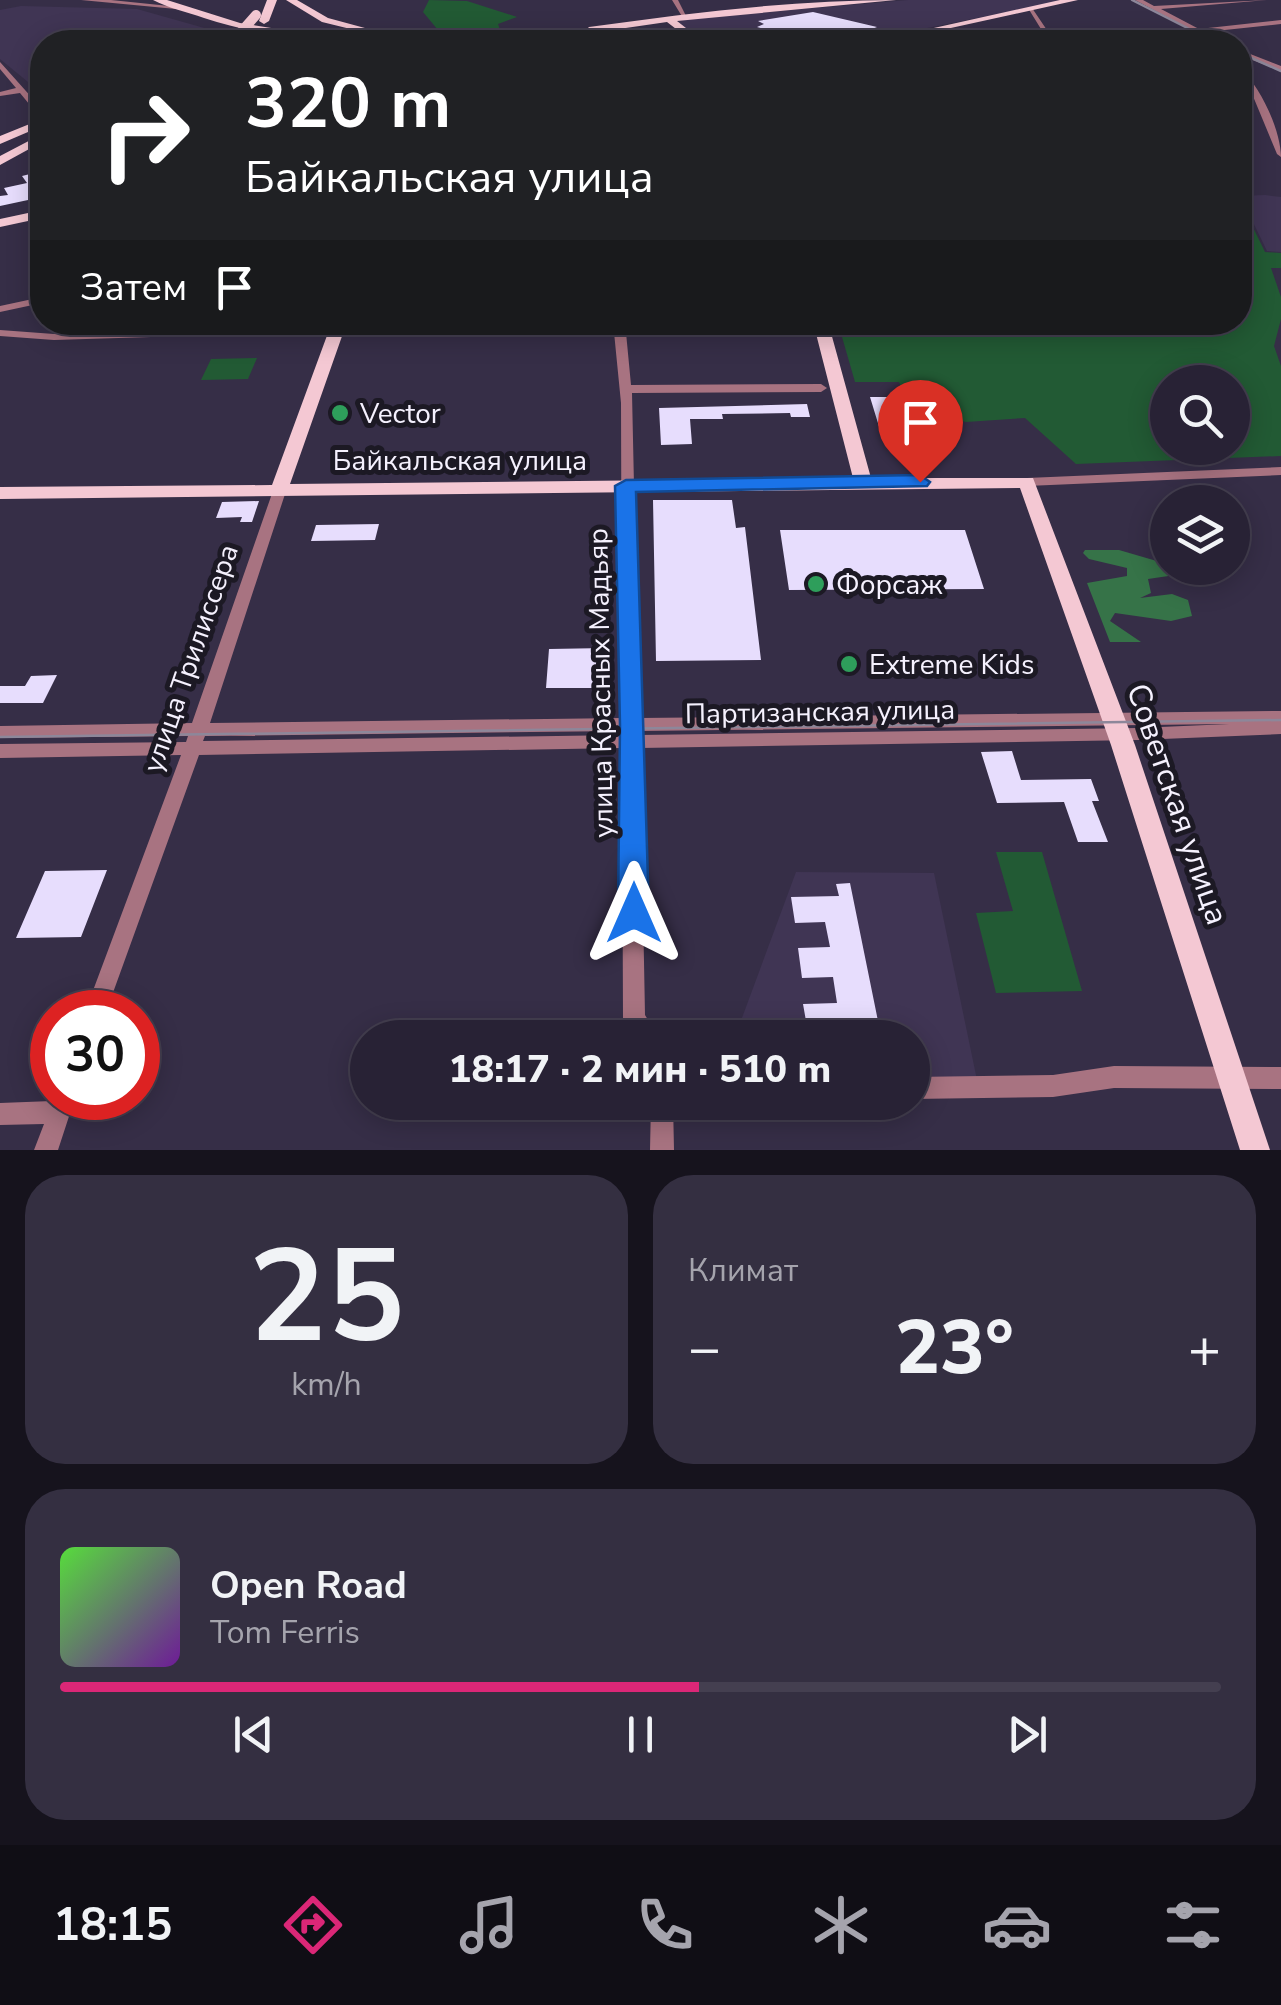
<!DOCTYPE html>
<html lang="ru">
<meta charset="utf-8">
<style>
body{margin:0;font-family:"Nunito Sans",sans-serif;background:#342f41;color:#f1f3f6;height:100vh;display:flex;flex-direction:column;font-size:38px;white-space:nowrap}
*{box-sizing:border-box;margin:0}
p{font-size:32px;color:#a5a4ad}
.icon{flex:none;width:55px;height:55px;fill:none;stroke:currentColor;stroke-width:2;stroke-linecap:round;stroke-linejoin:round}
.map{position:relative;height:1150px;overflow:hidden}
.sheet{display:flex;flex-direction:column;gap:25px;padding:25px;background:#16131d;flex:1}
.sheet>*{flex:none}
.banner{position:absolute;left:30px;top:30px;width:1222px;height:305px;border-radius:40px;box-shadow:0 5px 25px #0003,0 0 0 2px #443f50;background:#202124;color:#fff;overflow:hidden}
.controls{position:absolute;left:1150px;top:365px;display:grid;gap:20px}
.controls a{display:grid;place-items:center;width:100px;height:100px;border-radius:50%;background:#282235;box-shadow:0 5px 25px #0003,0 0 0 2px #443f50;font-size:50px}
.speed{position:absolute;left:30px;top:990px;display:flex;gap:20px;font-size:50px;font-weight:700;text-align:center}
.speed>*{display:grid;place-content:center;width:130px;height:130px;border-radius:50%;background:#282235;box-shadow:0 5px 25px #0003,0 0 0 2px #443f50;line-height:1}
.speed .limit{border:15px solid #d22;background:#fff;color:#111}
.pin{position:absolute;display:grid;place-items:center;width:85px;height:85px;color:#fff;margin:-102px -42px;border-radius:50% 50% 50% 0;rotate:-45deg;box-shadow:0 0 10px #0007}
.pin .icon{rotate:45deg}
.me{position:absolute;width:110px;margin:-55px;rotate:0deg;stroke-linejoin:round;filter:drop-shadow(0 0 8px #0008)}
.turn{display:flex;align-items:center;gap:35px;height:210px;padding:0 50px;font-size:45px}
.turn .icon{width:130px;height:130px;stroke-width:2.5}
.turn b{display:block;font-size:70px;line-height:85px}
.then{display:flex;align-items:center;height:95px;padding:0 50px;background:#0003;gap:20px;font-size:38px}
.big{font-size:75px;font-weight:800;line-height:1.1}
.sheet .card{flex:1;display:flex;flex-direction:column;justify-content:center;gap:15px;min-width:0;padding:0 35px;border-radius:40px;background:#342f41}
.sheet .dial{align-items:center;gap:0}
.dial b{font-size:130px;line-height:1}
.song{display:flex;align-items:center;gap:30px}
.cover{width:120px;height:120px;border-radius:15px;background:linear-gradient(135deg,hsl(110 70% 55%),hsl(280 70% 35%))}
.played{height:10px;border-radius:5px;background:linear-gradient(90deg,#db2777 55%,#443f50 55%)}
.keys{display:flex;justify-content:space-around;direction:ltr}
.heat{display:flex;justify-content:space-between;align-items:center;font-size:55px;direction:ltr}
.sheet .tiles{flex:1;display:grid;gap:25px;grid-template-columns:1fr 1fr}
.card:last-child{grid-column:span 2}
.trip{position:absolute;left:350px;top:1020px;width:580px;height:100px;border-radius:50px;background:#282235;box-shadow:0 5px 25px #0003,0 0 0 2px #443f50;font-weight:800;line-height:100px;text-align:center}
.tab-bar{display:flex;height:160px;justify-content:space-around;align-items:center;background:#100e15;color:#a5a4ad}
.tab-bar .icon{width:70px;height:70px}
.tab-bar .current{color:#db2777}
.tab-bar b{font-size:45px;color:#f1f3f6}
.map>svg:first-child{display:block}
.built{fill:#403554}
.green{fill:#225a34;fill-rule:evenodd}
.forest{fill:#367348}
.building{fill:#e7ddfd}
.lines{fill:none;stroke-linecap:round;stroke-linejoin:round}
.minor{fill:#a87381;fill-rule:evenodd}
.major{fill:#f4c8d3;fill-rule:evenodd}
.tram{stroke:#8d879a;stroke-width:2.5}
.major-bridge{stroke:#f4c8d3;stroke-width:10}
.route{fill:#1a73e8;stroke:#114b97;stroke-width:2.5}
.leisure-dot{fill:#2e9e5b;stroke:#1c1924;stroke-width:4}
.labels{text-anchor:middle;stroke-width:10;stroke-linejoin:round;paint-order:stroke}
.poi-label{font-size:28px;fill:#f5f1fe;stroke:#1c1924;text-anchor:start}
.street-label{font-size:28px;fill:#f5f1fe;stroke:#1c1924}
.near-street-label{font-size:32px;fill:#f5f1fe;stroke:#1c1924}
</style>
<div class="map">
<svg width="1281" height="1150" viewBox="0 0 1281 1150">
<rect width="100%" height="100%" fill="#362e47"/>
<path class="built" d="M908 0H1066L858 42H703L675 20Z
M21 6 137 9 215 31 198 42H42V80L28 82 0 59V10Z
M1265 195 1281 197V252L1267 251 1249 214 1240 215V196Z
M796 872 934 873 977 1080 913 1079 912 1038 741 1037 739 1026Z"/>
<path class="green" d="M429 0 467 1 517 17 498 24 500 30 513 29 496 36H443L423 12Z
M1247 215 1265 252 1281 253V268H1271L1281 297V319L1274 346 1281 366V456L1076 464 1025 418 966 422 910 407 899 382H855L838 323 1240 322V216ZM1232 382V448H1168V382Z
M257 358 248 379 201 380 211 359Z
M996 852H1042L1082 991 996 993 976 913 1013 911Z"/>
<path class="forest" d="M1085 550H1119L1167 564 1168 568H1181L1182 574 1148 579 1151 593 1140 598 1172 594 1188 600 1192 616 1171 621 1115 613 1110 621 1141 642H1110L1087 583 1127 576V568L1089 559 1083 553Z"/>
<path class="building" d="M813 12 877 27 852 37 839 34 819 41 765 42 750 38 767 30 757 27 764 24 758 21Z
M42 171V197L0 206V196L8 195 4 188 27 183 22 176Z
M870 397H893L906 433H881Z
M807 404 810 417H791L790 413 722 414 723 419H690L692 444 661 445 659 408Z
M653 500H732L736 528 745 527 761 660 656 661Z
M259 501 252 522H240L242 517 216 518 222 502Z
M379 524 375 540 311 541 316 525Z
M780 530H965L984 589 789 590Z
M606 648 605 688H546L549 649Z
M57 675 43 703H0V686H25L31 676Z
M1012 751 1021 780 1091 779 1099 801H1092L1108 842H1078L1064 802 997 803 981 752Z
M107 870 81 937 16 938 45 871Z
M850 883 878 1021H864L867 1038H809L803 1004 837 1003 833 977 802 978 798 948 830 947 825 922 795 923 791 897 839 896 836 884Z"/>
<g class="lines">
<path class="minor" d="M81 0H111L179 7 176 9Z
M672 0H678L687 18H683Z
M1135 0H1143L1154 6 1267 0 1161 9 1199 29 1281 20V24L1206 32 1223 42H1214Z
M1028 8H1032L1055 42H1049Z
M620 23 627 25 592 42H583Z
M1135 34 1142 36 1132 40V42H1126L1125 37Z
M1240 50 1281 66V71L1240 55Z
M0 62 42 109V116H39L20 93 0 96V92L16 88 0 69Z
M1240 69C1260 85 1281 131 1281 157L1277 154 1250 89 1240 76Z
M42 297V303L0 312V306Z
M416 322H549L544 325 54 340 0 336V330L54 334Z
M613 322H625L631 385 821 384 827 388 821 392 632 393 639 718 1281 711V734L1138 740 640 748 645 1015 659 1038H635L623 1018 622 748 199 755 106 1012H85L181 755 0 758V744L186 742 188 736 0 738V726L192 723 275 485H285L287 488 210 723 622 718 621 403ZM1229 724 1138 728 639 735V731ZM622 731V735L203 741 205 736Z
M1281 467V475L1027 486 1020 482 1027 478Z
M1114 1066 1281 1067V1089L1114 1088 1053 1097 912 1099V1077L1053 1075Z
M53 1098H75L58 1150H34L44 1124 0 1125V1103L52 1101Z
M651 1102H673L674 1150H650Z"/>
<path class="major" d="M153 0H167L240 23 321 36 468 37 585 31 589 27C690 13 793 0 896 0L677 21 704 42H693L667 22 605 31 607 33 598 42 591 40 594 36C466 43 328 58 204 18 187 12 168 8 153 0Z
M267 0H277L269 21 264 24 259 21Z
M286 0H297L328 18 376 31 371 34 322 22Z
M1060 0H1078L887 42H871Z
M42 119V126L0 144V136Z
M42 134V142L0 165V156Z
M42 210V218L0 227V219Z
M332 322H347L290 484 853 478 813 322H828L871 478H1033L1135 745 1270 1150H1240L1111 745 1020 488 0 499V487L272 485Z"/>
<path class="tram" d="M1132 0 1215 42
M1240 53 1281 71
M0 737 1281 720"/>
<path class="major-bridge" d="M234 40 256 15"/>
</g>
<path class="route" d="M920 475 930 482 927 486 636 492 649 913 644 922 634 926 623 922 618 913 620 725 615 486 626 480Z"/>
<g class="leisure-dot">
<circle cx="340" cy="413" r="10"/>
<circle cx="816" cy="584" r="10"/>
<circle cx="849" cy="664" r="10"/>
</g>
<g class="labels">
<g class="poi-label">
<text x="360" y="423">Vector</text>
<text x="836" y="594">Форсаж</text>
<text x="869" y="674">Extreme Kids</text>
</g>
<g class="street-label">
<text x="460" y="470">Байкальская улица</text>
<text transform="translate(190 658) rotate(-71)" y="10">улица Трилиссера</text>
<text transform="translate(600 683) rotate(-91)" y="10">улица Красных Мадьяр</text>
<text transform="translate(820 711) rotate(-1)" y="10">Партизанская улица</text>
</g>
<g class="near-street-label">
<text transform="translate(1178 804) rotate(71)" y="11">Советская улица</text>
</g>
</g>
</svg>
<div class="controls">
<a><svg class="icon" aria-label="search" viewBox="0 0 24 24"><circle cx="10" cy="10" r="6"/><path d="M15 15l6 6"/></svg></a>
<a><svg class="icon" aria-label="layers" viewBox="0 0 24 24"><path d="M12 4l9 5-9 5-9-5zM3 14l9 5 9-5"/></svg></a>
</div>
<div class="speed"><div class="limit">30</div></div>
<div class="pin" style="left:920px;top:482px;background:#d93025"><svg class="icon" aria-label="arrive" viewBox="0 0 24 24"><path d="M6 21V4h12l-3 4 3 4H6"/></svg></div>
<svg class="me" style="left:634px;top:913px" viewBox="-20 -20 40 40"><path d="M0-17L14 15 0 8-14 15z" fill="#1a73e8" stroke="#fff" stroke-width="4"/></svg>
<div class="trip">18:17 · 2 мин · 510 m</div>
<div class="banner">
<div class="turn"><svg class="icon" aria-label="right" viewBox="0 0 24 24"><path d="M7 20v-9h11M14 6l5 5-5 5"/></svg><div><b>320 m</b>Байкальская улица</div></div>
<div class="then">Затем<svg class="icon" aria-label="arrive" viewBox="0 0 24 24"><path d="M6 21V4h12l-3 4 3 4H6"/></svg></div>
</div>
</div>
<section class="sheet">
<div class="tiles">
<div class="card dial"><b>25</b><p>km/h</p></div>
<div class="card"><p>Климат</p>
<div class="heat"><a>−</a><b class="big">23°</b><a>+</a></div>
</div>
<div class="card">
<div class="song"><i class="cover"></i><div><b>Open Road</b><p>Tom Ferris</p></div></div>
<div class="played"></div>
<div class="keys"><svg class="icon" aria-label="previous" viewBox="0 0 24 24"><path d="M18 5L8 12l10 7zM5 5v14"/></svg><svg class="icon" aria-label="pause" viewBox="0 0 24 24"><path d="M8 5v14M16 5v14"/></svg><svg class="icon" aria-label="next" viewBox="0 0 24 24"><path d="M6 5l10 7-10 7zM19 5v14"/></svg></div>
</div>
</div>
</section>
<nav class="tab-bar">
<b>18:15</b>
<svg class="icon current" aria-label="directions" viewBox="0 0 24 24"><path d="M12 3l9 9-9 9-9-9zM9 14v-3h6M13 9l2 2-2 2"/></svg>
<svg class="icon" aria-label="music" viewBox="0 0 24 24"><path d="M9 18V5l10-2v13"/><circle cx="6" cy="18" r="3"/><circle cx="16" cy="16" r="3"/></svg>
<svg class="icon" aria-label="phone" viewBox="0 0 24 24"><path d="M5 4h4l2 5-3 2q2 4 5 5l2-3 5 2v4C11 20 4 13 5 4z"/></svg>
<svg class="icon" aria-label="climate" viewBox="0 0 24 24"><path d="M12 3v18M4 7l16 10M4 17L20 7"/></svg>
<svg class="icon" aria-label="car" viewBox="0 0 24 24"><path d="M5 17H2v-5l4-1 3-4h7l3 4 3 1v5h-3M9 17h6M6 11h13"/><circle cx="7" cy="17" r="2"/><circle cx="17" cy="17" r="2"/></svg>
<svg class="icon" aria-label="filters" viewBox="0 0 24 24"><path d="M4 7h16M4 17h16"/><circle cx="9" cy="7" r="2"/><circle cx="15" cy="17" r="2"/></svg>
</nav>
